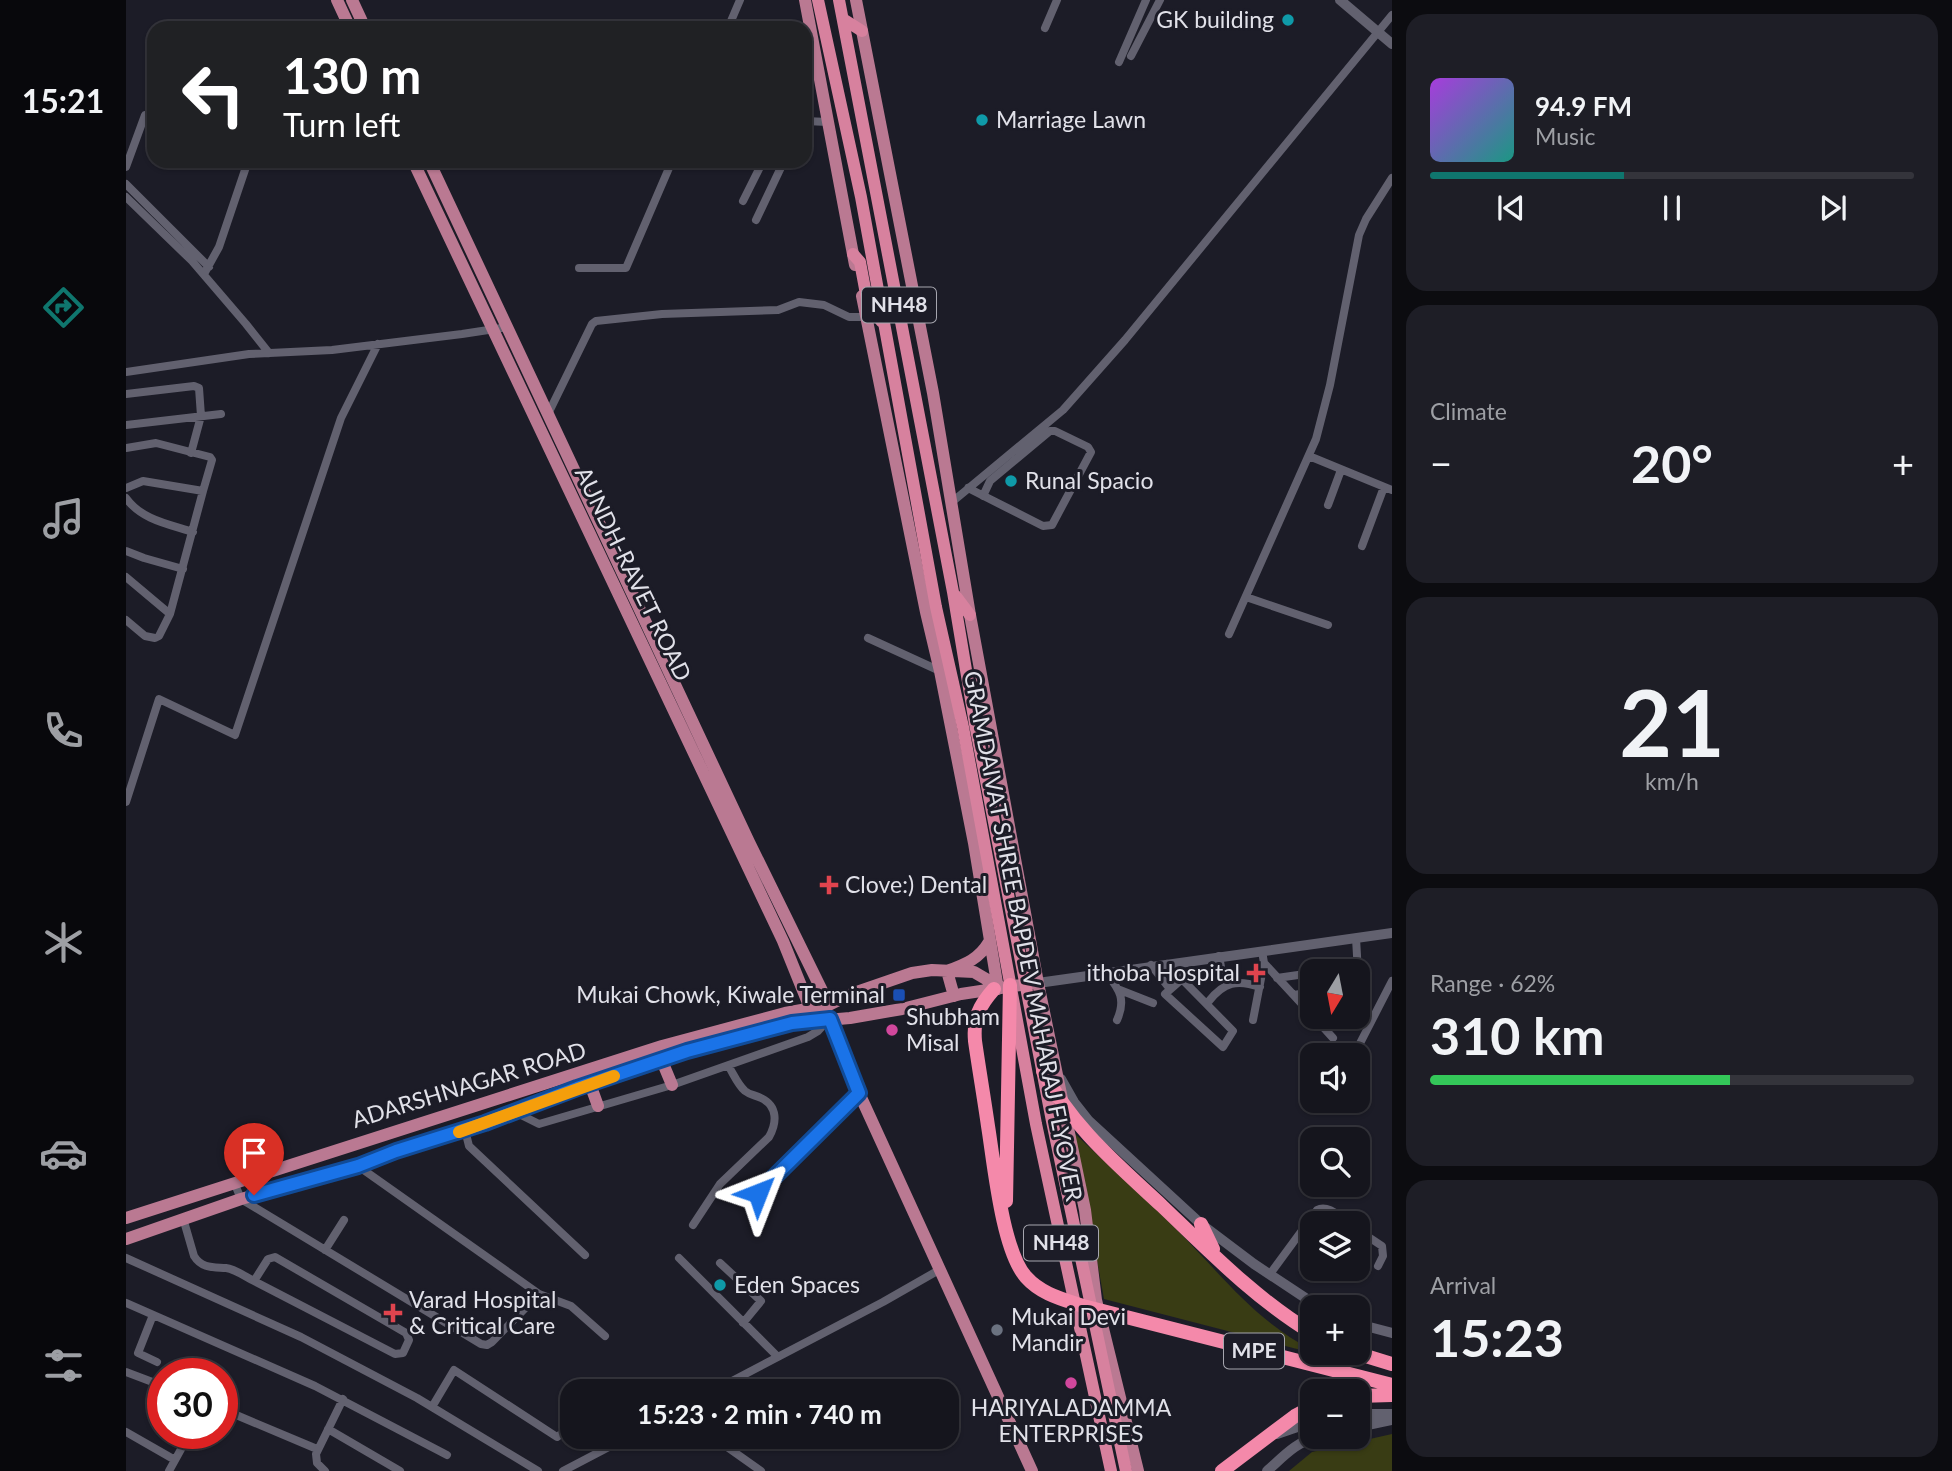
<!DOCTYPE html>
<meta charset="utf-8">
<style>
body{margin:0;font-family:Lato,sans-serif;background:#1e1e26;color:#f1f3f6;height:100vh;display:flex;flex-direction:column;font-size:26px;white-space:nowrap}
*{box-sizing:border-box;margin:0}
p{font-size:23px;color:#9d9fa4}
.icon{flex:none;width:38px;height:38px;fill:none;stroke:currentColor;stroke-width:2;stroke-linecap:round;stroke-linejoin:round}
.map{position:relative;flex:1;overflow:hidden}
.sheet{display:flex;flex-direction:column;gap:14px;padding:14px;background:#0c0c10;width:560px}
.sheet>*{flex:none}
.banner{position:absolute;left:21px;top:21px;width:665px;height:147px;border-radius:21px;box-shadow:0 2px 5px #0004,0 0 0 2px #34343b;background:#202124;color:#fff;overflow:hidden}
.needle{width:46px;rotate:190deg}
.tools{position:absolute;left:1174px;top:959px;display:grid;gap:14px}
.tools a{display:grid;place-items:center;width:70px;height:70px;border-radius:14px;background:#15151d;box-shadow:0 2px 5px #0004,0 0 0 2px #34343b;font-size:35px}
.speed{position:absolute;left:21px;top:1358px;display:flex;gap:14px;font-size:35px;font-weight:700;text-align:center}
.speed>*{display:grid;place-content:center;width:91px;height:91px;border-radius:50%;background:#15151d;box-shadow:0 2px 5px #0004,0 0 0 2px #34343b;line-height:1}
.speed .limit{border:10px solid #d22;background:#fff;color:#111}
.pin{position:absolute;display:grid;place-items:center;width:60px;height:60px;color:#fff;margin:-72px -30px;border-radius:50% 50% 50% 0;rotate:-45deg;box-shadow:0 0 7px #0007}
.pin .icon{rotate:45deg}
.me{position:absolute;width:77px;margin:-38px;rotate:45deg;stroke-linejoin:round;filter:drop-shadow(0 0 5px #0008)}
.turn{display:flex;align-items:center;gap:24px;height:147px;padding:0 21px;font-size:32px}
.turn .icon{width:91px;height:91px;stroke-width:2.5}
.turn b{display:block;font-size:49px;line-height:60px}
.big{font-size:52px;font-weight:700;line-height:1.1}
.sheet .tile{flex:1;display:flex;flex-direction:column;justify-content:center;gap:10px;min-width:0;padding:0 24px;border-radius:21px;background:#1e1e26}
.sheet .dial{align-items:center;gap:0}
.dial b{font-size:91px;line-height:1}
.song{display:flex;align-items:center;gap:21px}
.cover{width:84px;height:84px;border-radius:10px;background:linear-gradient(135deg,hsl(280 70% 55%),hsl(170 70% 35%))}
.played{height:7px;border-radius:4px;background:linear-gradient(90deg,#0f766e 40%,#34343b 40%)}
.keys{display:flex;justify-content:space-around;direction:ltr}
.heat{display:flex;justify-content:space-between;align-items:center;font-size:38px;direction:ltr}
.charge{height:10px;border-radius:5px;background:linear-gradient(90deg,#34c759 62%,#34343b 0)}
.trip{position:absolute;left:434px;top:1379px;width:399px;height:70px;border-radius:21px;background:#15151d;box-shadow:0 2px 5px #0004,0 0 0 2px #34343b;font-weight:700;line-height:70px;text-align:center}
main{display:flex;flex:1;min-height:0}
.tab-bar{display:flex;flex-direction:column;width:126px;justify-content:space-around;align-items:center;background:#08080c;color:#9d9fa4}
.tab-bar .icon{width:49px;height:49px}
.tab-bar .on{color:#0f766e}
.tab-bar b{font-size:32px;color:#f1f3f6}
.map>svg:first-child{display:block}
.green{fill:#393c14}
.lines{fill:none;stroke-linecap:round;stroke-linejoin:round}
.minor{stroke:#62616f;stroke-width:8}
.tertiary{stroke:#62616f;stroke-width:10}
.secondary{stroke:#62616f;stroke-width:10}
.primary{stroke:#ba7992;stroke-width:12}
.trunk{stroke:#d7819e;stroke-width:12}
.motorway{stroke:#f489aa;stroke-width:14}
.route-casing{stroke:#114b97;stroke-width:18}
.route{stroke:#1a73e8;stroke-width:12}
.slow{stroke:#f59e0b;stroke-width:12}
.culture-dot{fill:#0f9aa8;stroke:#1c1c27;stroke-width:2.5}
.health-dot{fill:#e0444e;stroke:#1c1c27;stroke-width:2.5}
.transit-dot{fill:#1a4fb4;stroke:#1c1c27;stroke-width:2.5}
.hotel-dot{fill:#d1479c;stroke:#1c1c27;stroke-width:2.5}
.worship-dot{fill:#6b7280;stroke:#1c1c27;stroke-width:2.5}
.labels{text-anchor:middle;stroke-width:6;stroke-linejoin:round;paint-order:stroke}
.shield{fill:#1c1c27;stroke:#a6a6af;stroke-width:2}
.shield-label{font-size:21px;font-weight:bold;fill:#e1e1e9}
.poi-label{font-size:23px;fill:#e1e1e9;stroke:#1c1c27;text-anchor:start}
.street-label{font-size:23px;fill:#e1e1e9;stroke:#1c1c27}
</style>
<main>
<nav class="tab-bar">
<b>15:21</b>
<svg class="icon on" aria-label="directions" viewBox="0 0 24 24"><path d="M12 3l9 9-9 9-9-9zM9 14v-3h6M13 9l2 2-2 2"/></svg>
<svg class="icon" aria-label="music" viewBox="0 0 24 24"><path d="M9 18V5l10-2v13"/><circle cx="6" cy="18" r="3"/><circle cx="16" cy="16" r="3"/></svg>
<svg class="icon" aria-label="phone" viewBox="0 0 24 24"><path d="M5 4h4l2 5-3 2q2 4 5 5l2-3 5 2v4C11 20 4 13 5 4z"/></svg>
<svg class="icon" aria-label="climate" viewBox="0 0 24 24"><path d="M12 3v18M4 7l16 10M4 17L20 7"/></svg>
<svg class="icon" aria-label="car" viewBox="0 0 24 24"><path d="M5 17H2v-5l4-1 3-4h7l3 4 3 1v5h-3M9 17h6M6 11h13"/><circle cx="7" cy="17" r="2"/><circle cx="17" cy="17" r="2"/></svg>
<svg class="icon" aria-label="filters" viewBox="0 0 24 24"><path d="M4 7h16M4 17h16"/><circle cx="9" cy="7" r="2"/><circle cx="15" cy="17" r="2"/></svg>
</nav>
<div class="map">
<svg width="1266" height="1471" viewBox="0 0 1266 1471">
<rect width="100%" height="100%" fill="#1c1c27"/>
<path class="green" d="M948 1133C982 1165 1017 1196 1050 1229 1095 1274 1128 1320 1186 1350V1353L1198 1356 978 1299Z
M1266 1434V1471H1163L1186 1452Z"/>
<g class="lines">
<path class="minor" d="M602 28 614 0
M919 28 931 0
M1005 56 1034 0
M993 62 1020 0
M679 121 702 122
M0 167 19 115
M0 184 83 267
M0 197 66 261 120 324 143 353
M617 201 637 161
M630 220 658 161
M453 268H500L546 161
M78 274 93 247 122 161
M0 372 123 354 206 350 336 334 382 327
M0 394 68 386 73 388 75 416 65 453
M422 414 466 324 470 321 536 314 652 310 673 302 698 305 723 317H740
M0 425 95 414
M0 448 30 443 84 457 86 460 77 491
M1183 456 1266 490
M0 488 17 481 77 491 44 614 0 577
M842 488 917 526 926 525 965 452 962 447 929 431H924L864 481 857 496
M0 498C16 520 42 524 67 532
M826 502 937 410 999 340 1266 15
M1202 505 1215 470
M1236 546 1258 487
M0 551 18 558 57 569
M1120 597 1202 625
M0 620 19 636 29 638 33 636 44 614
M1103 634 1190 439 1204 385 1233 235 1240 219 1266 178
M742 638 814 671
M0 802 33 699 109 735 215 418 252 344
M1230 938 1232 973
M1136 951 1138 963 1186 1015
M1093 956 1097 978
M1041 964 1107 1031 1097 1047 1039 994 1055 980
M1025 965 1044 989
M1212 971 1233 970
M981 974C994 990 1000 1000 991 1020
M1151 978 1186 973
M994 990 1027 1003
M1168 995 1186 992
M1083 1001C1098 982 1111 979 1134 987
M1188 1017 1207 1038
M1127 1020 1138 963
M1228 1055 1266 981
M387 1111 413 1124 546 1085 682 1037 692 1031 703 1019
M339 1130 343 1146 459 1255
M232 1166 413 1294 445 1306 479 1336
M108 1182 115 1199 355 1344 361 1345 366 1342 413 1294
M632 1193 733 1093
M57 1218 68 1256C76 1269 88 1267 100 1268 109 1269 120 1277 128 1281L142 1259 149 1257 280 1333 283 1340 277 1353 269 1354 128 1281
M567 1225 594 1184 643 1137C651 1123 652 1106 635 1098 629 1095 624 1095 619 1091 612 1085 608 1075 603 1067
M1232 1230 1256 1246 1257 1256 1252 1266
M199 1250 218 1220
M0 1258 175 1337 291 1398 412 1471
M553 1258 651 1356
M594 1263 635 1301 617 1323
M1144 1274 1191 1210C1202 1204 1214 1217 1223 1223
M0 1303 189 1386 321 1455
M27 1315 12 1353 31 1362
M0 1372 37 1386
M50 1374 52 1368
M587 1391 757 1302 813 1270
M306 1407 328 1370 431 1437 442 1429H446
M96 1409 191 1449
M202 1429 274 1471
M0 1432 49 1460
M456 1437 475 1450
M587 1437 635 1471
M43 1471 64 1433
M199 1471 191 1463 190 1454 217 1399
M437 1471 502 1437"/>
<path class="tertiary" d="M935 1079 948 1102 963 1121 1075 1224 1128 1264 1193 1307
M1232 1324 1266 1333
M1232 1414H1266
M1232 1427 1266 1420
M1151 1434 1186 1422
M1141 1471C1156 1458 1171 1441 1191 1437"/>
<path class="secondary" d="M1214 0 1266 44
M912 983 1266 933"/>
<path class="primary" d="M211 0 224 28
M226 0 239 28
M679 0 729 265
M730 0 807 393 844 615 912 983 959 1210 970 1300 1012 1471
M287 161 657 941 684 1008
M303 161 623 842 703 1005
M736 296 800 612 814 671 848 843 872 989
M828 996 821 971C840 964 853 959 863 942
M703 1019 733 1093 906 1471
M536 1061 546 1085
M464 1084 472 1106
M0 1218 536 1046 659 1013 703 1005 725 994 786 973 806 970 848 972 860 979 868 989
M0 1239 115 1199 232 1166 359 1123 451 1088 596 1041 666 1023 724 1018 776 1009 835 994 908 983"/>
<path class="trunk" d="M692 0 735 197 810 607 837 727 910 1124 985 1471
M713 0 827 592 849 724 926 1121 1000 1471
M717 19 736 31
M727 254 734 262 742 305 756 322
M829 595 844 615"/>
<path class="motorway" d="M868 989C853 1006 847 1018 849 1041 853 1069 858 1098 862 1126 868 1163 876 1250 900 1277 915 1294 936 1299 957 1306L1266 1385
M917 1071C945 1126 992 1165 1036 1206 1084 1252 1130 1299 1186 1333
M880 1201 884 985
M1075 1224 1087 1249
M1230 1353 1266 1364
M1232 1396 1266 1395
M1096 1471 1169 1416 1186 1407"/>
</g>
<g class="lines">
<defs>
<path id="route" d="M128 1195 232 1166 270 1151 359 1123 451 1088 561 1051 666 1023 704 1019 733 1093 632 1193"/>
</defs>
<use href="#route" class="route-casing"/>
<use href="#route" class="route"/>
<path class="slow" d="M333 1132 488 1076"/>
</g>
<g class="culture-dot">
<circle cx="1162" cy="20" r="7"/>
<circle cx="856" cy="120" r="7"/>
<circle cx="885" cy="481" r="7"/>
<circle cx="594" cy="1285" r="7"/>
</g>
<g class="health-dot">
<path d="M699.5 874.5h7v7h7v7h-7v7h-7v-7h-7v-7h7z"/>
<path d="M1126.5 962.5h7v7h7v7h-7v7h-7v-7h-7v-7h7z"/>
<path d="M263.5 1302.5h7v7h7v7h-7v7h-7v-7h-7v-7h7z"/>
</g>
<rect class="transit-dot" x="766" y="988" width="14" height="14" rx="3.5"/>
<g class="hotel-dot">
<circle cx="766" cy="1030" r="7"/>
<circle cx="945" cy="1383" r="7"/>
</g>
<circle class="worship-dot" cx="871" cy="1330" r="7"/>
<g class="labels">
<g class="shield">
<rect x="736" y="287.5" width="74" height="35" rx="5"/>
<rect x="898" y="1225.5" width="74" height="35" rx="5"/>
<rect x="1098" y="1333.5" width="60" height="35" rx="5"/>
</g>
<g class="shield-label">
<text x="773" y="312">NH48</text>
<text x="935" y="1250">NH48</text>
<text x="1128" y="1358">MPE</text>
</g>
<g class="poi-label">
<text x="1148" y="28" text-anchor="end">GK building</text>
<text x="870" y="128">Marriage Lawn</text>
<text x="899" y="489">Runal Spacio</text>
<text x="719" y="893">Clove:) Dental</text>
<text x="1114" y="981" text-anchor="end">ithoba Hospital</text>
<text x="759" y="1003" text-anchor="end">Mukai Chowk, Kiwale Terminal</text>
<text x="780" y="1025">Shubham<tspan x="780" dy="26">Misal</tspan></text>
<text x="608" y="1293">Eden Spaces</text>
<text x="283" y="1308">Varad Hospital<tspan x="283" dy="26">&amp; Critical Care</tspan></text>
<text x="885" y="1325">Mukai Devi<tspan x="885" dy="26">Mandir</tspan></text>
<text x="945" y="1416" text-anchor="middle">HARIYALADAMMA<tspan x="945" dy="26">ENTERPRISES</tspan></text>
</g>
<g class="street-label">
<text transform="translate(507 574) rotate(64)" y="8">AUNDH-RAVET ROAD</text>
<text transform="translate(897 936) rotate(79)" y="8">GRAMDAIVAT SHREE BAPDEV MAHARAJ FLYOVER</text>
<text transform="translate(343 1085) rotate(-17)" y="8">ADARSHNAGAR ROAD</text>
</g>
</g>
</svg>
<div class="tools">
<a><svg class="needle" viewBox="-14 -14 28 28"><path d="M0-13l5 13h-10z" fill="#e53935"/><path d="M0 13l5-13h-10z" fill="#9d9fa4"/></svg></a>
<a><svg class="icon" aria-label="sound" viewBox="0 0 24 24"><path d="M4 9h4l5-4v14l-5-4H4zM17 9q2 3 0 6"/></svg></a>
<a><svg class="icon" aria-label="search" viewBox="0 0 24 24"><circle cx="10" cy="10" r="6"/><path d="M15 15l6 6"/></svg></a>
<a><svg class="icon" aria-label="layers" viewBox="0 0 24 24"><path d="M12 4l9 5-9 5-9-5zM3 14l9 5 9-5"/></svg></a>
<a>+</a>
<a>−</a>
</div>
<div class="speed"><div class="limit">30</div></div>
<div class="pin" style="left:128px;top:1195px;background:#d93025"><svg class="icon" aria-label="arrive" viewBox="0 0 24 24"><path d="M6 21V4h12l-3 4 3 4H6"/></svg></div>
<svg class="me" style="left:632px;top:1193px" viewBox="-20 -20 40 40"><path d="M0-17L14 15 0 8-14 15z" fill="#1a73e8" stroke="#fff" stroke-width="4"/></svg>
<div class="trip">15:23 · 2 min · 740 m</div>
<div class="banner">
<div class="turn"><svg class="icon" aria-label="left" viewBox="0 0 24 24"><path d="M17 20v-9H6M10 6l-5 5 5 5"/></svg><div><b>130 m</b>Turn left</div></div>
</div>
</div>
<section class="sheet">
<div class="tile">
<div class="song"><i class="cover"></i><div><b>94.9 FM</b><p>Music</p></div></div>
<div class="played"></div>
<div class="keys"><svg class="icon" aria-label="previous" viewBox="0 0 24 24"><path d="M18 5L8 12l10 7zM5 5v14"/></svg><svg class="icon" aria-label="pause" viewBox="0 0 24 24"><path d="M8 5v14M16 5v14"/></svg><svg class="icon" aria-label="next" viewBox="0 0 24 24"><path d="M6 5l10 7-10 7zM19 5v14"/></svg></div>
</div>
<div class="tile"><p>Climate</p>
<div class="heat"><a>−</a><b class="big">20°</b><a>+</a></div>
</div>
<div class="tile dial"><b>21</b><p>km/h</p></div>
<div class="tile"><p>Range · 62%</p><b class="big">310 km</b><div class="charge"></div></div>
<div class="tile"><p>Arrival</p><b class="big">15:23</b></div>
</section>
</main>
